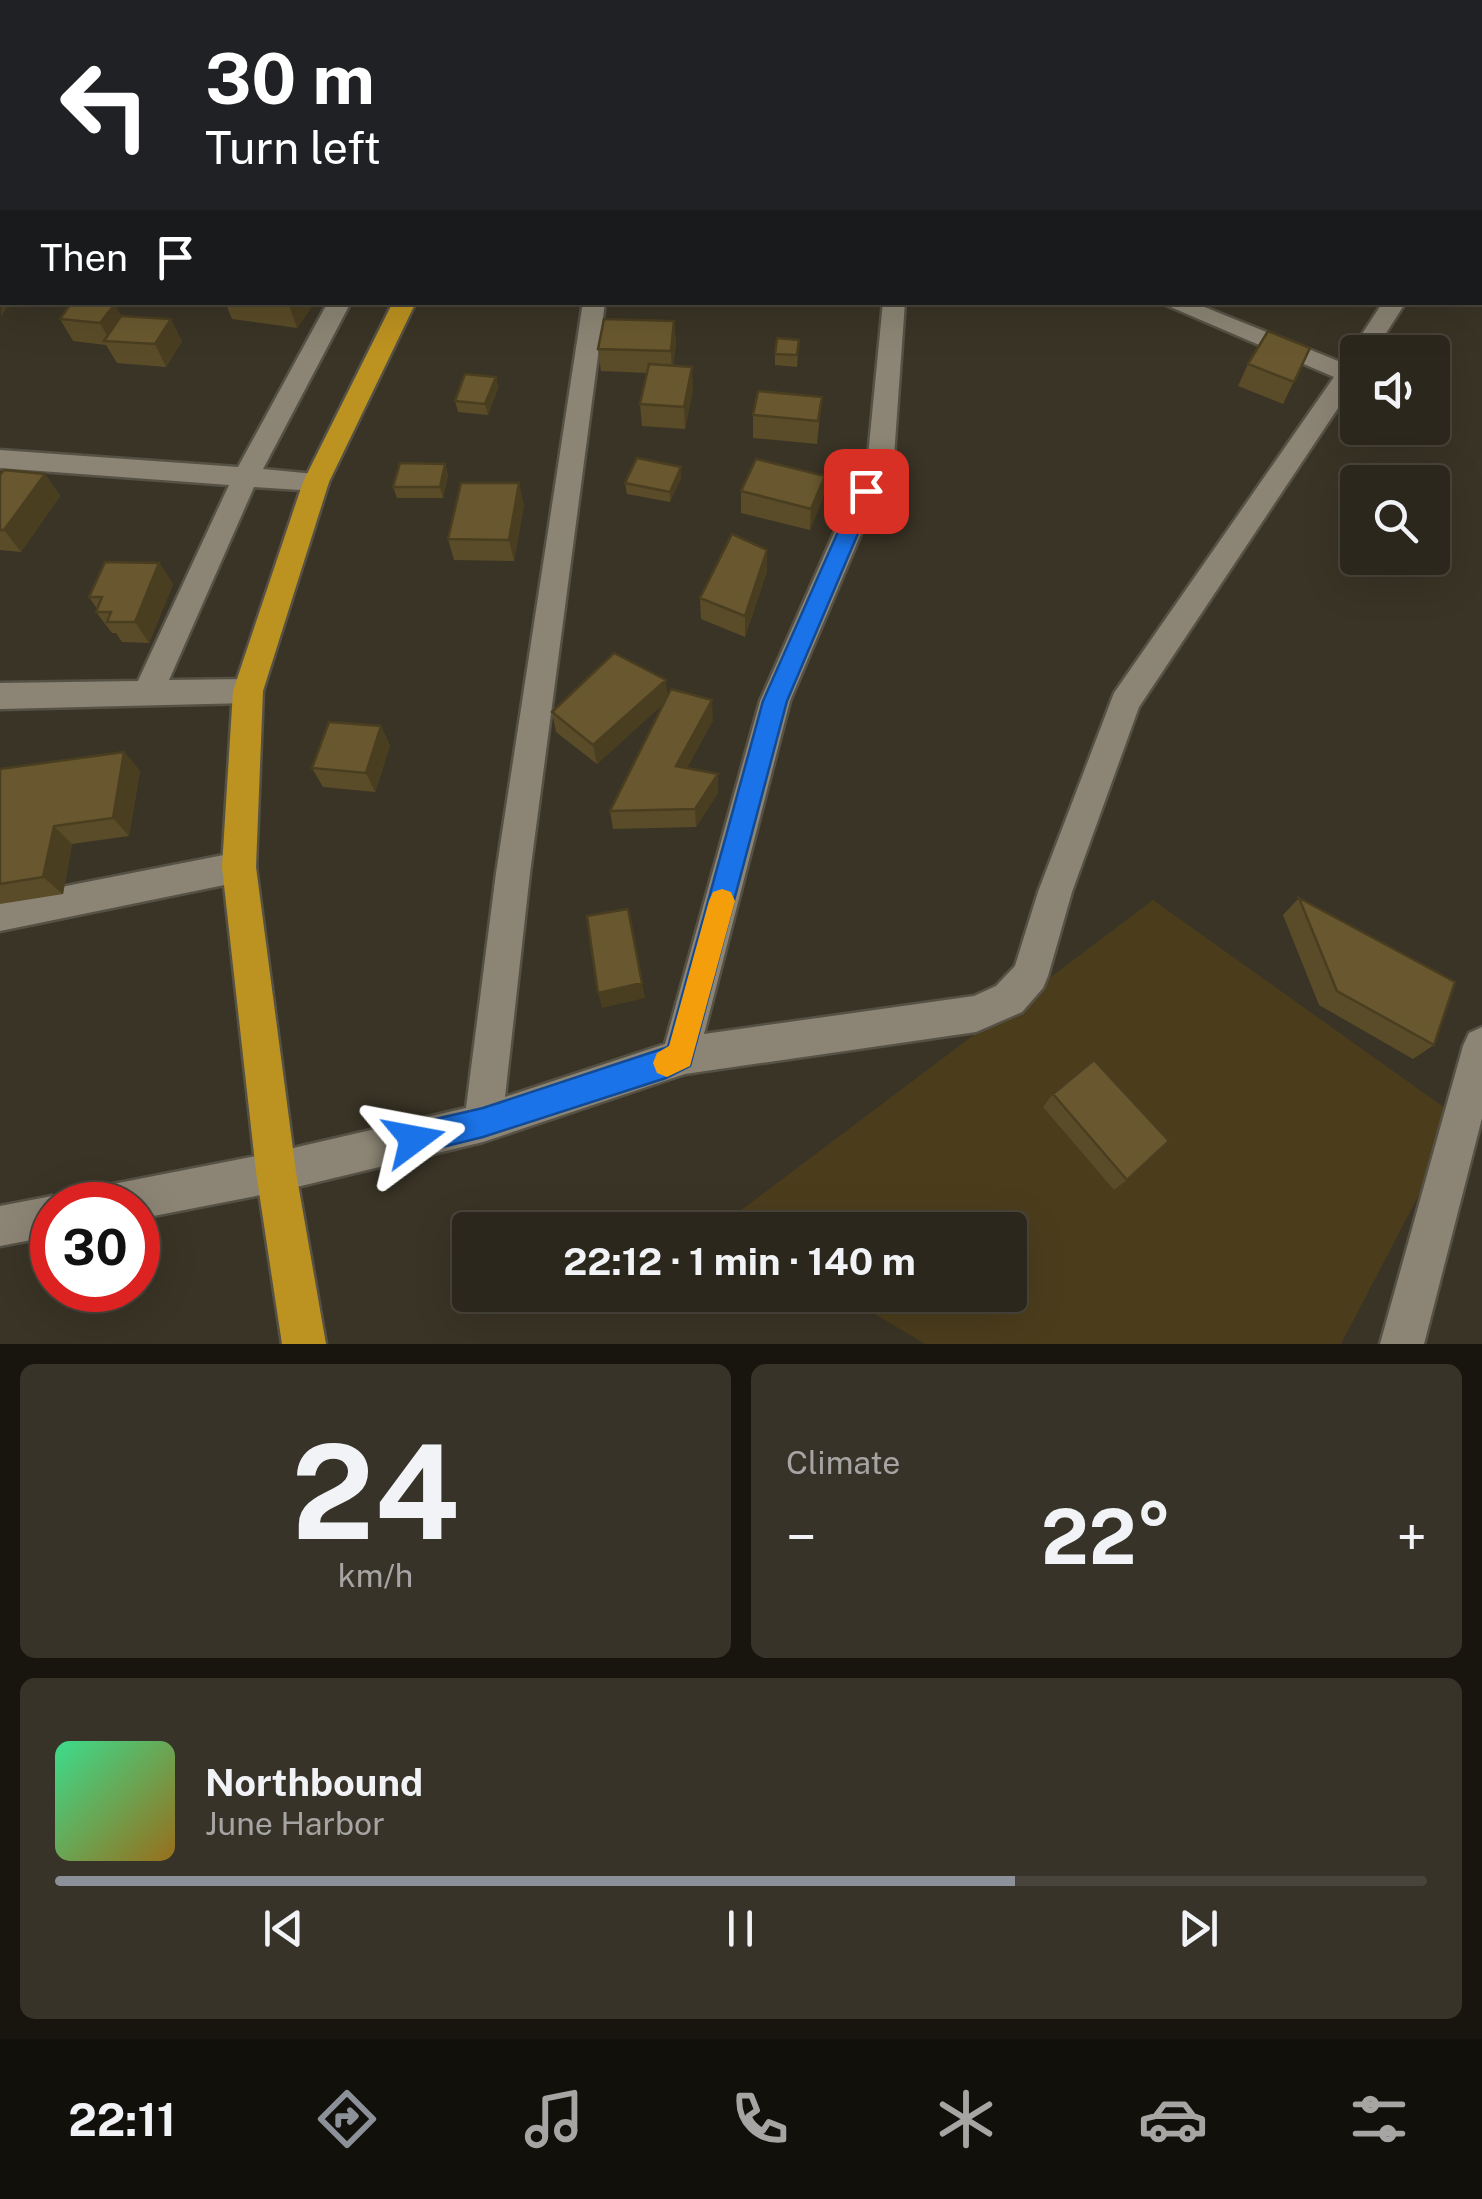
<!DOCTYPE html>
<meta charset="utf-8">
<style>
body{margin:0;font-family:"Public Sans",sans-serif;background:#383329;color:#f1f3f6;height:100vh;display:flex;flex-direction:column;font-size:38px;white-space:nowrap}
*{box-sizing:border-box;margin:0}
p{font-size:32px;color:#a6a5a3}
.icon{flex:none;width:55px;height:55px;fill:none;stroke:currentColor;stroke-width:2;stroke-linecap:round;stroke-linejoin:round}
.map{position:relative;height:1344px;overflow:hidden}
.sheet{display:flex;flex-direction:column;gap:20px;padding:20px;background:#18150f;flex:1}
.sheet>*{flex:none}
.top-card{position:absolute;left:0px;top:0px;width:1482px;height:305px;box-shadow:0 10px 40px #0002,0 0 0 2px #48443b;background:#202124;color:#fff;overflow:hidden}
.buttons{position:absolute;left:1340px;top:335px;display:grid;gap:20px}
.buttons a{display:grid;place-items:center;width:110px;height:110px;border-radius:10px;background:#2c271c;box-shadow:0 10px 40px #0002,0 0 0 2px #48443b;font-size:50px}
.speed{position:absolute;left:30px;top:1182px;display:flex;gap:20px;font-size:50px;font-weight:700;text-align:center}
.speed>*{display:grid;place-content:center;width:130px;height:130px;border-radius:50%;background:#2c271c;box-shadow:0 10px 40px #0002,0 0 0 2px #48443b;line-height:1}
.speed .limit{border:15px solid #d22;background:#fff;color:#111}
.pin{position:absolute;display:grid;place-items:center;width:85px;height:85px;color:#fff;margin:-42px;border-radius:20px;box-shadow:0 5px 15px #0006}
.me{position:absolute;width:110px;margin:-55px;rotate:77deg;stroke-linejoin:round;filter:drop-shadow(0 0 8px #0008)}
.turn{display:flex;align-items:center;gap:35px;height:210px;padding:0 40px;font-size:45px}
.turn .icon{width:130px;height:130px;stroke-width:2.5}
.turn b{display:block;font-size:70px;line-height:85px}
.then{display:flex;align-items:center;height:95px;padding:0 40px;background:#0003;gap:20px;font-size:38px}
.big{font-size:75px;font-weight:700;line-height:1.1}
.sheet .tile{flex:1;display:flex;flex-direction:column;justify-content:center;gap:15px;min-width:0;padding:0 35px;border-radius:15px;background:#383329}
.sheet .dial{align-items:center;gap:0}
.dial b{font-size:130px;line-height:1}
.song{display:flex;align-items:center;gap:30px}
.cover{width:120px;height:120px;border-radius:15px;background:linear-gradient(135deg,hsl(150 70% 55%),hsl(40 70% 35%))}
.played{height:10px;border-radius:5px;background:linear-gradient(90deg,#8c9099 70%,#48443b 70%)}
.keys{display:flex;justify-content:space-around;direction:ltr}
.heat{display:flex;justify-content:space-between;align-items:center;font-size:55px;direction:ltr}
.sheet .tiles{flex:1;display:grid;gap:20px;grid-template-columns:1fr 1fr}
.tile:last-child{grid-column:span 2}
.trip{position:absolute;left:452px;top:1212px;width:575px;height:100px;border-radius:10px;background:#2c271c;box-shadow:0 10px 40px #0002,0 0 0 2px #48443b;font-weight:700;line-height:100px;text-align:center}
.tabs{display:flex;height:160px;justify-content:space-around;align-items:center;background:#12100b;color:#a6a5a3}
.tabs .icon{width:70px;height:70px}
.tabs .selected{color:#8c9099}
.tabs b{font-size:45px;color:#f1f3f6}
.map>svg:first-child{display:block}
.green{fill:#4b3d1c}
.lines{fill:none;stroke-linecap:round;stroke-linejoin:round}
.minor-casing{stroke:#565145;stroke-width:5}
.highway-casing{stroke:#565145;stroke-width:5}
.minor{fill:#8c8575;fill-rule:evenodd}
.highway{fill:#bc9220;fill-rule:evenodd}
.wall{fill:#5a4c28}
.shaded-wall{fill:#4a3e21}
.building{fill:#69582f;stroke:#4a3e21;stroke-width:2.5}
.route{fill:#1a73e8;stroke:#114b97;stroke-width:2.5}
.slow{fill:#f59e0b}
</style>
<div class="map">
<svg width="1482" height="1344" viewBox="0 0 1482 1344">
<rect width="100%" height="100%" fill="#3a3426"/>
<path class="green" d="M1153 900 1459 1118 1341 1344H925L843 1295H1010V1230H735L724 1223Z"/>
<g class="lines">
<defs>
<path id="minor" d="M409 0H444L446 2H410Z
M849 0H872L874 2H850Z
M1480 160H1482L1480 174Z
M0 232H2V245H0Z
M328 302H351L263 469 325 475 329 482 325 489 316 491 254 487 169 680 248 679 259 682 263 691 259 700 248 703 0 709V683L138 681 229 485 0 468V450L238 467Z
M583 302H605L530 873 505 1097 665 1044 760 701 868 456 883 302H905L894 456 790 701 704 1034 974 996 996 986 1015 966 1038 892 1114 693 1334 377 1159 302H1192L1343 363 1383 302H1406L1374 352H1358V378L1139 707 1072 892 1048 976 1043 988 1022 1012 976 1032 685 1074 483 1142 276 1192 138 1219V1205H88L94 1191 108 1185 276 1152 466 1108 496 873Z
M239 852 251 856 256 867 251 878 239 882 0 931V899Z
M1482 1027V1118L1424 1344H1380L1463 1046 1469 1033Z
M52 1196 68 1205H52V1236L0 1246V1206Z"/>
<path id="highway" d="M1324 0H1343L1345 2H1325Z
M1480 62H1482V73H1480Z
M393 302H416L329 482 263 691 256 867 296 1172 326 1344H282L256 1172 222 867 233 691 303 482Z"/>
</defs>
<use href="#minor" class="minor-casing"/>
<use href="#highway" class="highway-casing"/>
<use href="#minor" class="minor"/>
<use href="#highway" class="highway"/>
</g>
<path class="wall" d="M0 0H56L53 2H2V55L0 57Z
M61 0H160L157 2H62Z
M306 0H368L369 2H307Z
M1168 0H1278L1277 2H1172Z
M225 302H315L297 328 232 319Z
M499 302H559L558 307 500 304Z
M121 316 182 341 166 367 117 363 106 345 73 341 60 319Z
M674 321 676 343 673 366 693 389 685 429 642 426 640 404 647 373 601 371 598 349Z
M799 340 797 367 775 365V354Z
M1310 348 1283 404 1238 386 1248 364Z
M496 377 498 388 488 415 458 412 455 401Z
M822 397 817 444 753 438V415Z
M445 464 448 475 443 498H397L393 487Z
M681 467V478L670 502 627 494 625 483Z
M45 474 60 496 21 552 0 550V475Z
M825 476 823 498 810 530 741 513V491Z
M524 505 514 561 454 560 448 539Z
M767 550V571L745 637 701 619 700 598Z
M159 563 173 584 149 643 122 642 116 633H112L96 612 97 609 89 597Z
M667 697 713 720 687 768 718 793 696 827 613 829 610 811 665 702 597 764 556 732 552 712Z
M381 726 390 746 375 792 323 787 312 768Z
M124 752 140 771 129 836 72 844 63 894 0 904V769Z
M1299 898 1434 1045 1413 1059 1319 1005 1283 915Z
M1053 1094 1127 1180 1114 1190 1043 1107Z"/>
<path class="shaded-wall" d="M23 0H56L53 2H23Z
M124 0H160L157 2H125Z
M266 0H296L293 2H263Z
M342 0H368L369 2H342Z
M1210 0H1278L1277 2H1209Z
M2 22V55L1 57 0 24Z
M2 176V207L0 209V178Z
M2 273V302H11L1 317 0 277Z
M291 302H315L297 328 289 305Z
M115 304 126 326 110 341 100 323Z
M171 319 182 341 166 367 155 344Z
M674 321 676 343 672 374 671 351Z
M692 367 693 389 685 429 684 407Z
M496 377 498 388 488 415 485 404Z
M445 464 448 475 443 498 440 487Z
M681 467V478L670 502V492Z
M45 474 60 496 21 552 4 530Z
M825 476 823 498 810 530 811 509Z
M519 483 524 505 514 561 509 540Z
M767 550V571L745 637V616Z
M159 563 173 584 149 643 135 622Z
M666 680 668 700 597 764 593 745Z
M712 700 713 720 678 785 676 766Z
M381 726 390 746 375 792 366 773Z
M124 752 140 771 129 836 113 818Z
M718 774V793L696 827 695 809Z
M54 826 72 844 63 894 43 877Z
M628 909 645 998 602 1008 598 993Z"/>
<path class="building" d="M201 0H266L263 2H198Z
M675 0H731V2H675Z
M1 158 2 176 0 178V159Z
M0 261H2V273L0 277Z
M72 302H100L115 304 100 323 60 319Z
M268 302H291L289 305Z
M121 316 171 319 155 344 104 341Z
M604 319 674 321 671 351 598 349Z
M1268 331 1310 348 1294 382 1248 364Z
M777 338 799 340 797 355 775 354Z
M649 364 692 367 684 407 640 404Z
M465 374 496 377 485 404 455 401Z
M758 391 822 397 818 421 753 415Z
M637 458 681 467 670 492 625 483Z
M756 459 825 476 811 509 741 491Z
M400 463 445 464 440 487H393Z
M4 470 45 474 4 530H0V475Z
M461 483H519L509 540 448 539Z
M732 534 767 550 745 616 700 598Z
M105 562 159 563 135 622H107L111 612H96L102 597H89Z
M614 653 666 680 593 745 552 712Z
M671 689 712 700 676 766 718 774 695 809 610 811Z
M329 722 381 726 366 773 312 768Z
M124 752 113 818 54 826 43 877 0 884V769Z
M1299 898 1455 982 1434 1045 1337 991Z
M628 909 642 983 598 993 587 916Z
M1094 1060 1169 1141 1127 1180 1053 1094Z"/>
<path class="route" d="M866 484 876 491 787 701 690 1066 666 1078 483 1137 414 1154 403 1150 399 1139 403 1129 414 1124 483 1108 668 1047 763 701 856 491Z"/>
<path class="slow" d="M722 889 731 892 735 901 690 1066 667 1077 657 1073 653 1063 657 1053 669 1046 709 901 713 892Z"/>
</svg>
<div class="buttons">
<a><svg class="icon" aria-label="sound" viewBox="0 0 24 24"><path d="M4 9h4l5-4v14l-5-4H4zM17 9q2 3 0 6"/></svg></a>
<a><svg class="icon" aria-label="search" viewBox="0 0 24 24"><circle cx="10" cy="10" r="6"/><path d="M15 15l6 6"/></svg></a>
</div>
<div class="speed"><div class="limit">30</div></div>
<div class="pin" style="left:866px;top:491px;background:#d93025"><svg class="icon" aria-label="arrive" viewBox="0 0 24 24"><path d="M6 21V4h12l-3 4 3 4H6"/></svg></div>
<svg class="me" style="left:414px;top:1139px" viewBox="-20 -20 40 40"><path d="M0-17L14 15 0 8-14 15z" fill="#1a73e8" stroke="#fff" stroke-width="4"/></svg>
<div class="trip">22:12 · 1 min · 140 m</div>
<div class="top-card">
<div class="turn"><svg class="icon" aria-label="left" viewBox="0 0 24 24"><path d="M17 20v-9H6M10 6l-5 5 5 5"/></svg><div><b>30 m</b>Turn left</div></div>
<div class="then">Then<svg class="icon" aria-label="arrive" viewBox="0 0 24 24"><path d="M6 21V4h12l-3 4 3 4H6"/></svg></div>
</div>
</div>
<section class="sheet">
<div class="tiles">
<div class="tile dial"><b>24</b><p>km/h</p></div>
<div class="tile"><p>Climate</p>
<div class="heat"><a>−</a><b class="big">22°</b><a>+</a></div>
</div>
<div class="tile">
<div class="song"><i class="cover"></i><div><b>Northbound</b><p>June Harbor</p></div></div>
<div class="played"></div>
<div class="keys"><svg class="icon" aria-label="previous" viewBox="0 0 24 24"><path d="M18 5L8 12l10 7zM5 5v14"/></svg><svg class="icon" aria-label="pause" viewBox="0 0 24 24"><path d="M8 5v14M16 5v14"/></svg><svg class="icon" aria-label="next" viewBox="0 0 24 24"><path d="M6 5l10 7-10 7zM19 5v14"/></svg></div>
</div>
</div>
</section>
<nav class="tabs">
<b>22:11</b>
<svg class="icon selected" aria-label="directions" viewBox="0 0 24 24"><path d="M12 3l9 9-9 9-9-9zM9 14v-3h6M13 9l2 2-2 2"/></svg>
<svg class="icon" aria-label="music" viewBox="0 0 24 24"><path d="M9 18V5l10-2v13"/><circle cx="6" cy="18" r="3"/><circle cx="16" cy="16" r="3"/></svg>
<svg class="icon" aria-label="phone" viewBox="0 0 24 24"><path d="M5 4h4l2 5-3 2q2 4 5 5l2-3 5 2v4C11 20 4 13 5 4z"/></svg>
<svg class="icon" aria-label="climate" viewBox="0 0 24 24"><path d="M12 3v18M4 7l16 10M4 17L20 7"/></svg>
<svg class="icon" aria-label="car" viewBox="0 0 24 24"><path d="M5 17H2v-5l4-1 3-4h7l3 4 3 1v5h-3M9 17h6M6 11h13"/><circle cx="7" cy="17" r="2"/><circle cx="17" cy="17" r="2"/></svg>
<svg class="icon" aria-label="filters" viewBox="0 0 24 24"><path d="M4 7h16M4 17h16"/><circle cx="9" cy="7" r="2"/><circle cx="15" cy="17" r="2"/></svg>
</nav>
